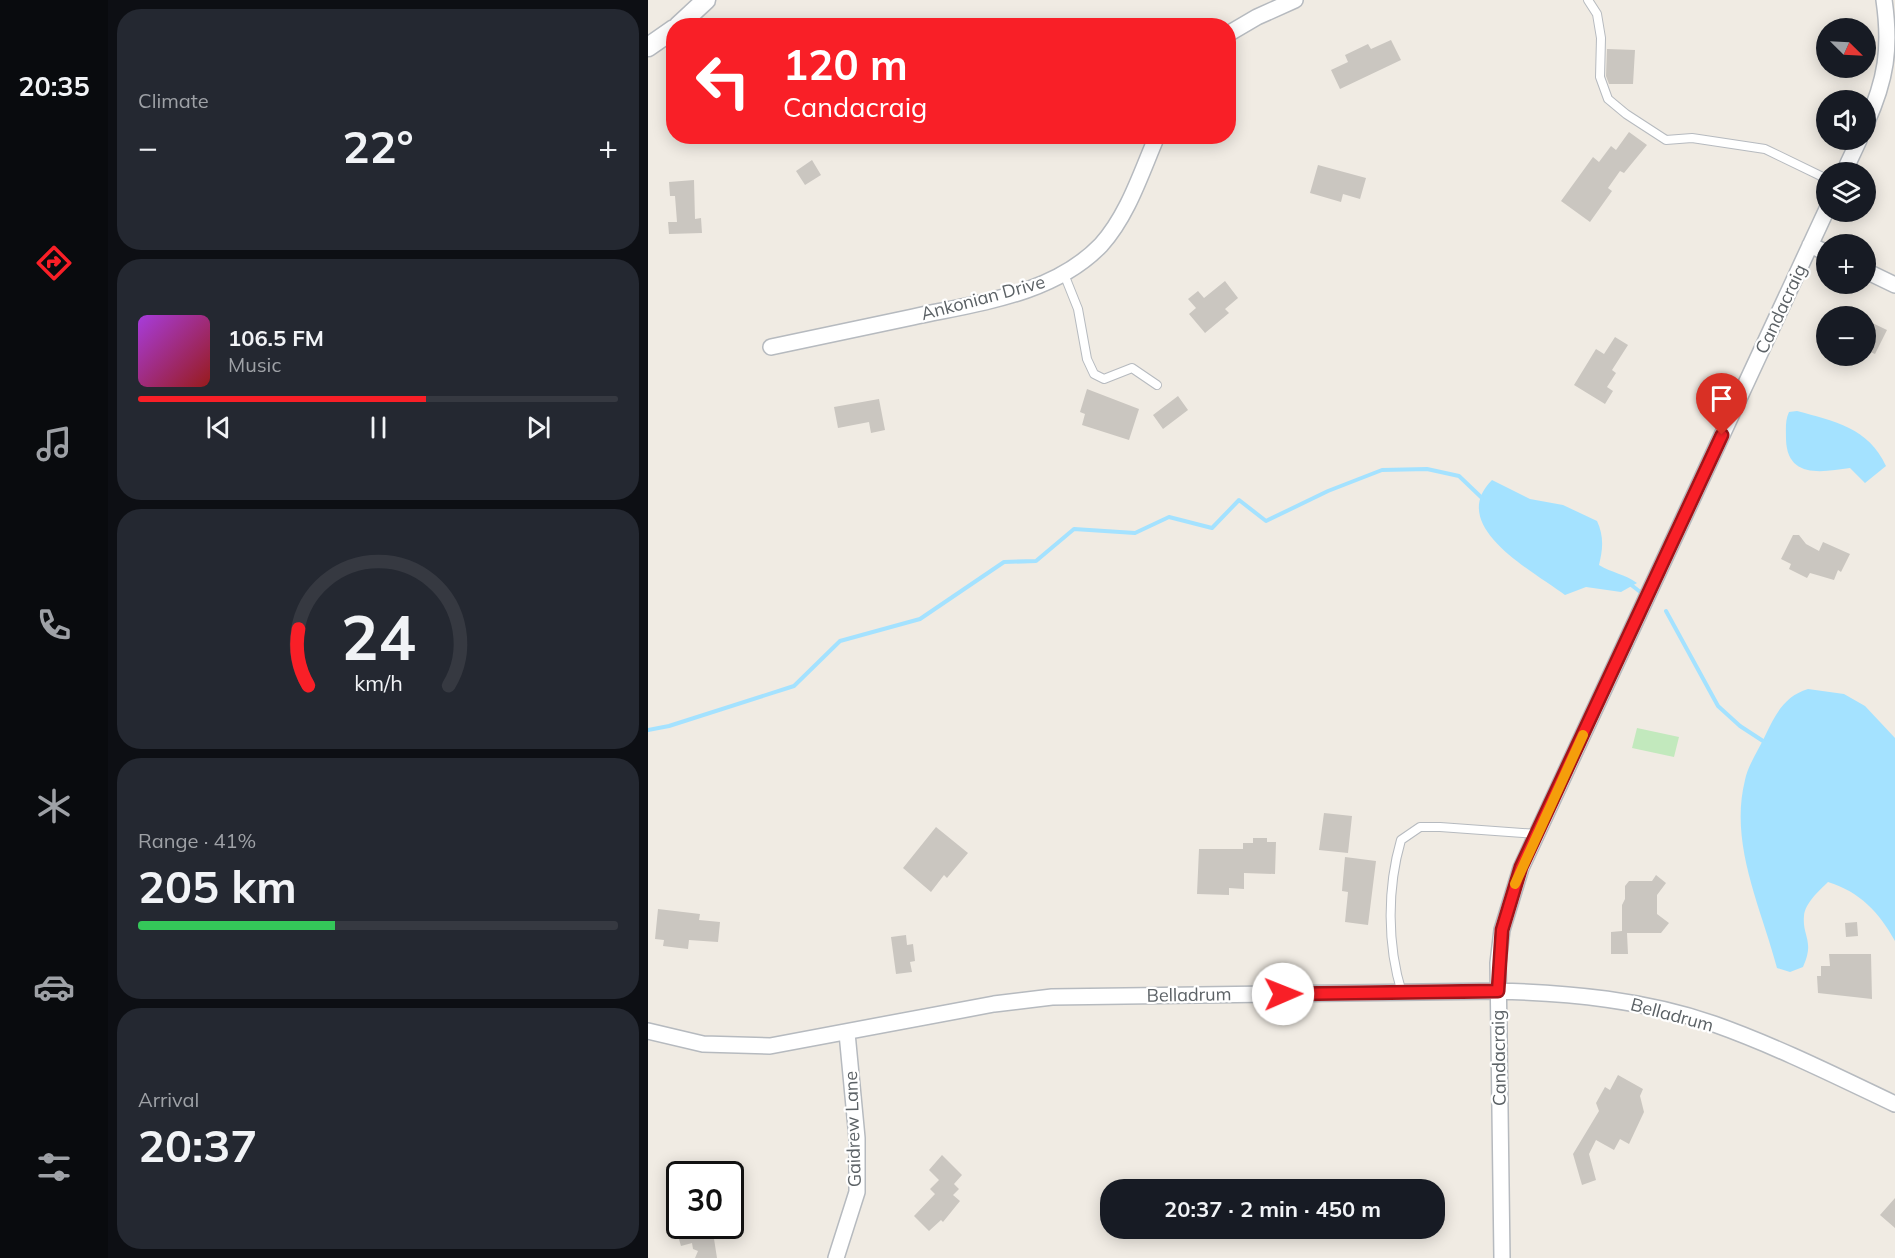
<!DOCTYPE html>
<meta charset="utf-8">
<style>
body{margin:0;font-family:Mulish,sans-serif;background:#242831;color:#f1f3f6;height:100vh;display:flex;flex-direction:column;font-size:22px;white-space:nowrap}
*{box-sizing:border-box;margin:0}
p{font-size:20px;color:#9ea1a6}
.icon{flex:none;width:33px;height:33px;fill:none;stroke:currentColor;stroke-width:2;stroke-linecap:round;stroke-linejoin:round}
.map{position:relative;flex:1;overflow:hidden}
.panel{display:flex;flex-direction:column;gap:9px;padding:9px;background:#0d0f14;width:540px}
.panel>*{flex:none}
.hud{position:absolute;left:18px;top:18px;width:570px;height:126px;border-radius:24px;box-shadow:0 3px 15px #0003;background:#f91f27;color:#fff;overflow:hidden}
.needle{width:39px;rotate:114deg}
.buttons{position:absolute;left:1168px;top:18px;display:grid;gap:12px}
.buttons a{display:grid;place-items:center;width:60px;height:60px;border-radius:50%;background:#171b24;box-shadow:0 3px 15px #0003;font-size:30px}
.speed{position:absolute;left:18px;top:1161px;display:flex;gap:12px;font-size:30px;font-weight:700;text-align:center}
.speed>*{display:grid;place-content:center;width:78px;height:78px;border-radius:50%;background:#171b24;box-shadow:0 3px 15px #0003;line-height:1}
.speed .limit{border:3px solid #111;border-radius:9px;background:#fff;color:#111}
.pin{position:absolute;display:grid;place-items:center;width:51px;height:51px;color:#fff;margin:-62px -26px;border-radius:50% 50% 50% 0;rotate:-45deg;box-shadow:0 0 6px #0007}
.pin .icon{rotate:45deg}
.me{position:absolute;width:66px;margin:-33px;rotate:89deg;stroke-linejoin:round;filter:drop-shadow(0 0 4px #0008)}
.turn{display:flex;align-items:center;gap:21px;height:126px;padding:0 18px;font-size:27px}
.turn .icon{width:78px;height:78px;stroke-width:2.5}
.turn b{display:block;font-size:42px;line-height:51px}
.big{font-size:45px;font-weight:700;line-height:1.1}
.panel .widget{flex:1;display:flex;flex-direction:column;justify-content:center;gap:9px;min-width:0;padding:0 21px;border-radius:24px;background:#242831}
.panel .dial{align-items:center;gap:0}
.dial svg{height:156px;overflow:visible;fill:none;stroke:#363941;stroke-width:7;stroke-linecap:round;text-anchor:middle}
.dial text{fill:#f1f3f6;stroke:none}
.song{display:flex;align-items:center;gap:18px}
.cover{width:72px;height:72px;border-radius:9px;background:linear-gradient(135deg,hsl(280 70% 55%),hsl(0 70% 35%))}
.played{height:6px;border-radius:3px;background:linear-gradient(90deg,#f91f27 60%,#363941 60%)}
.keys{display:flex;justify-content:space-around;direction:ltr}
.heat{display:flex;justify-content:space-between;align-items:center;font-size:33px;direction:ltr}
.charge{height:9px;border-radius:4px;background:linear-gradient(90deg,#34c759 41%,#363941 0)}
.trip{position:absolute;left:452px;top:1179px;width:345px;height:60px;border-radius:24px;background:#171b24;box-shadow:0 3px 15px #0003;font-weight:700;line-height:60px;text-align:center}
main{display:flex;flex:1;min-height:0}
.dock{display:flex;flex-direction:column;width:108px;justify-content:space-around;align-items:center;background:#090b0e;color:#9ea1a6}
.dock .icon{width:42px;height:42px}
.dock .on{color:#f91f27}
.dock b{font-size:27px;color:#f1f3f6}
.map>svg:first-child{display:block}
.green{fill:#c2e9bd}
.water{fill:#a4e2ff}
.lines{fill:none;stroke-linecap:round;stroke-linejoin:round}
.stream{stroke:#a4e2ff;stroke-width:4}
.building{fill:#cac6c0}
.service-casing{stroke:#b6babf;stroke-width:10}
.minor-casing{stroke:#b6babf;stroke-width:18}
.tertiary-casing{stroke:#b6babf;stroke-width:21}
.service{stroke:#fff;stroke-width:8}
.minor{stroke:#fff;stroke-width:15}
.tertiary{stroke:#fff;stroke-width:18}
.route-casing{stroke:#a21419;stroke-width:15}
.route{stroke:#f91f27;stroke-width:10}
.slow{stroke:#f59e0b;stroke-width:10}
.labels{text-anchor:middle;stroke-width:4.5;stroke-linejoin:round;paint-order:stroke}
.street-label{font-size:18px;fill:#5b6165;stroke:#fff}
</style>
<main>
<nav class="dock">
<b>20:35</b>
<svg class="icon on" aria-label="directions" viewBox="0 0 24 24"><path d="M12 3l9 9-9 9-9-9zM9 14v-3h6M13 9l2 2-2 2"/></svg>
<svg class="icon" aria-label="music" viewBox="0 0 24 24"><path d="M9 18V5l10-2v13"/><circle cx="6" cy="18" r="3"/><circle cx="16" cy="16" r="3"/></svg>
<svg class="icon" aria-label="phone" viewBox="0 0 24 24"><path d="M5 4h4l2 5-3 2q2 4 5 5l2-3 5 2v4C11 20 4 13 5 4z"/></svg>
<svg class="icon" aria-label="climate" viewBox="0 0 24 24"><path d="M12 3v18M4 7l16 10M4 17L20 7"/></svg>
<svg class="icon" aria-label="car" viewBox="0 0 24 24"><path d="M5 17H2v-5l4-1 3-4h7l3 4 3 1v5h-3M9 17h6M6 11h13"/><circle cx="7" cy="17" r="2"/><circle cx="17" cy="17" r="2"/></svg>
<svg class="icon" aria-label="filters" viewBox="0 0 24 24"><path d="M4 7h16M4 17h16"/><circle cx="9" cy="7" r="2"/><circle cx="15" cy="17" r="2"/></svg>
</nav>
<section class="panel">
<div class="widget"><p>Climate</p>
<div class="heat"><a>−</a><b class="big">22°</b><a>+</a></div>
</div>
<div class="widget">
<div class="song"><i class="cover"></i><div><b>106.5 FM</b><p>Music</p></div></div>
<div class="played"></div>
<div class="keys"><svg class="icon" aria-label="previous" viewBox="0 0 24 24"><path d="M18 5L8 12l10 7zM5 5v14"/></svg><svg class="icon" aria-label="pause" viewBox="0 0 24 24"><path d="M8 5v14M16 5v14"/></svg><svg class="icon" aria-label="next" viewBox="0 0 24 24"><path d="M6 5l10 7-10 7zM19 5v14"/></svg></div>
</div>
<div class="widget dial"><svg viewBox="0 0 100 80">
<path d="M14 69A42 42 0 1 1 86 69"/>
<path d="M14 69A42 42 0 0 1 9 40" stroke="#f91f27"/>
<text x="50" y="56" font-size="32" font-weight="700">24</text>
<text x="50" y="72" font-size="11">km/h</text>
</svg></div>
<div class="widget"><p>Range · 41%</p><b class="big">205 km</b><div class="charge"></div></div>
<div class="widget"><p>Arrival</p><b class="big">20:37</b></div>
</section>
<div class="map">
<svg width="1247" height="1258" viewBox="0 0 1247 1258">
<rect width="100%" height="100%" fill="#f0ebe3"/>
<path class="green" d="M989 728 1031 737 1026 757 984 748Z"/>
<path class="water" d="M1149 411C1186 421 1221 428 1238 466L1217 483 1202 468C1174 472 1139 479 1138 439 1138 430 1137 420 1141 412Z
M844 480 882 499 915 505 949 521C956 536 955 549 951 565 964 573 977 574 989 583L973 592 938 587 917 595C885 571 798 526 844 480Z
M1160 689 1196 694 1217 706 1247 738V941C1231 912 1212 892 1180 882 1171 891 1157 903 1156 916 1154 936 1167 941 1155 967L1142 972 1129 968C1113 907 1081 844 1097 780 1100 765 1111 749 1118 734 1128 713 1137 696 1160 689Z"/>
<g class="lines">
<path class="stream" d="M982 584 991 591
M1018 611 1070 706 1092 726 1115 741
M0 730 21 726 146 686 192 641 272 619 356 562 388 561 426 529 487 533 521 517 564 528 591 500 618 521 680 491 734 470 779 469 811 476 834 498"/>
</g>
<path class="building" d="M743 40 753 60 692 89 683 70 700 62 697 55 720 44 723 49Z
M959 49 987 50 985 84H961L958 76Z
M981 132 999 145 976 173 972 171 960 188 964 191 942 222 913 201 945 157 951 162 963 146 968 150Z
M164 160 173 175 157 185 148 171Z
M670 165 718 178 712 199 695 194 693 202 662 193Z
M46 180 47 219 53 218 54 233 21 234 20 222H29L27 196H22L21 182Z
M577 281 590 298 577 309 581 313 557 333 541 314 548 308 540 299 550 291 556 298Z
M1218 320 1239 330 1227 354 1218 350Z
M967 337 980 345 964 370 968 373 959 387 965 391 957 404 926 385 948 349 956 354Z
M439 389 491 409 481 440 434 425 437 414 432 412Z
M530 396 540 410 515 429 505 415Z
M231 399 237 430 223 433 221 422 190 428 186 407Z
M1145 535H1151L1158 544 1171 551 1175 542 1202 554 1193 572 1190 570 1186 580 1162 573 1159 578 1141 569 1143 564 1133 559Z
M676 813 704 816 700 853 671 850Z
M288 827 320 853 299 878 296 875 283 892 255 868Z
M605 838H619V842H628L627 874 596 873V889L581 888V895L549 894 551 849H595V843H605Z
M697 857 728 861 720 925 697 922 700 892 694 891Z
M1008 875 1018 883 1009 895V914L1021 923 1013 933H979L980 954H963V932L974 931V905L977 899V886L981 881H1004Z
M10 909 52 914 51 920 72 922 70 942 41 940 40 949 15 946 16 940 7 939Z
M1209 922 1210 936 1198 937 1197 923Z
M258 935 259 945 265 944 267 961 262 962 264 972 248 974 243 937Z
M1181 954H1223L1224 999 1170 993 1169 976H1173V966H1182Z
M970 1075 995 1089 992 1096 996 1112 981 1144 972 1139 966 1150 948 1140 941 1154 948 1180 934 1185 925 1154 951 1111 948 1103 957 1087 962 1090Z
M294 1155 314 1175 306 1184 311 1189 305 1195 312 1201 295 1222 293 1220 281 1231 266 1216 287 1194 282 1189 291 1180 281 1170Z
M1247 1198V1228L1232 1215Z
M27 1226H64L69 1258H47L50 1251 45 1249 44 1243 33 1246Z"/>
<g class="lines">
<defs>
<path id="service" d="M940 0 949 14 953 38 952 77 960 99 978 114 1018 140 1044 138 1117 149 1179 179
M416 274 430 309 439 359 446 374 456 379 484 368 509 385
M754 993C739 945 739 888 753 840L772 827H792L889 834"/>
<path id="minor" d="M580 34 609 17 647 0
M1218 124C1238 80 1243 48 1236 0
M1196 172 1211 140
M1162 245 1179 253
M1218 271 1247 285
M123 347C170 337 218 327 265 317 329 303 405 295 453 245 480 215 493 173 509 136
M0 1031 55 1044 122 1046 346 1004 404 997 850 991C923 993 996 1000 1066 1024 1128 1046 1188 1076 1247 1104
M188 1258 209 1192V1138L199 1033
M854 1258 850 963 854 930 873 868 1179 209"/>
<path id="tertiary" d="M30 26 58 0
M0 47 26 29"/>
</defs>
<use href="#service" class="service-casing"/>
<use href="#minor" class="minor-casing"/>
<use href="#tertiary" class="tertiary-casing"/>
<use href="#service" class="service"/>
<use href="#minor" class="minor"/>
<use href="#tertiary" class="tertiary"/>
</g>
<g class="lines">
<defs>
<path id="route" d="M635 994 850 991 854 930 873 867 1074 435"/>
</defs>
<use href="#route" class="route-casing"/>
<use href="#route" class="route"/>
<path class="slow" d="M867 884 935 735"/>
</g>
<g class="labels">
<g class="street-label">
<text transform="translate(335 298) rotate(-15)" y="6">Ankonian Drive</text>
<text transform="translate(1133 309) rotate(-65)" y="6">Candacraig</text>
<text transform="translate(541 995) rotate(-1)" y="6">Belladrum</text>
<text transform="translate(1024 1015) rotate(15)" y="6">Belladrum</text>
<text transform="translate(851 1058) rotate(-91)" y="6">Candacraig</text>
<text transform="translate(205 1129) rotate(-92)" y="6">Gaidrew Lane</text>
</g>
</g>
</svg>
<div class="buttons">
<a><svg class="needle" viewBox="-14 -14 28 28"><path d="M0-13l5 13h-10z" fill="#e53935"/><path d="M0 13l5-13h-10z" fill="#9ea1a6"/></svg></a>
<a><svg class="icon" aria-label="sound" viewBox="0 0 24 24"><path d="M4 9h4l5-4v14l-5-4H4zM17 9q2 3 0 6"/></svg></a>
<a><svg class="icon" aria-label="layers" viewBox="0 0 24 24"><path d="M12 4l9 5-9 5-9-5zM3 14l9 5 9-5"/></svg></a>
<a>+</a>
<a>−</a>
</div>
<div class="speed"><div class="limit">30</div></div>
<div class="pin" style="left:1074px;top:435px;background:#d93025"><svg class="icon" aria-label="arrive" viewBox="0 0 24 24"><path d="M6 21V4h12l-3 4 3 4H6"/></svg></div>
<svg class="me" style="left:635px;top:994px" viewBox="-20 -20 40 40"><circle r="19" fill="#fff"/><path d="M0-13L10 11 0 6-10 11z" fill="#f91f27"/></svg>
<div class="trip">20:37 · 2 min · 450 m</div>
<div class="hud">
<div class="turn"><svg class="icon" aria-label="left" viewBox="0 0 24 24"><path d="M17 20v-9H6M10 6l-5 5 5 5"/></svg><div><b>120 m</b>Candacraig</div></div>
</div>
</div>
</main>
